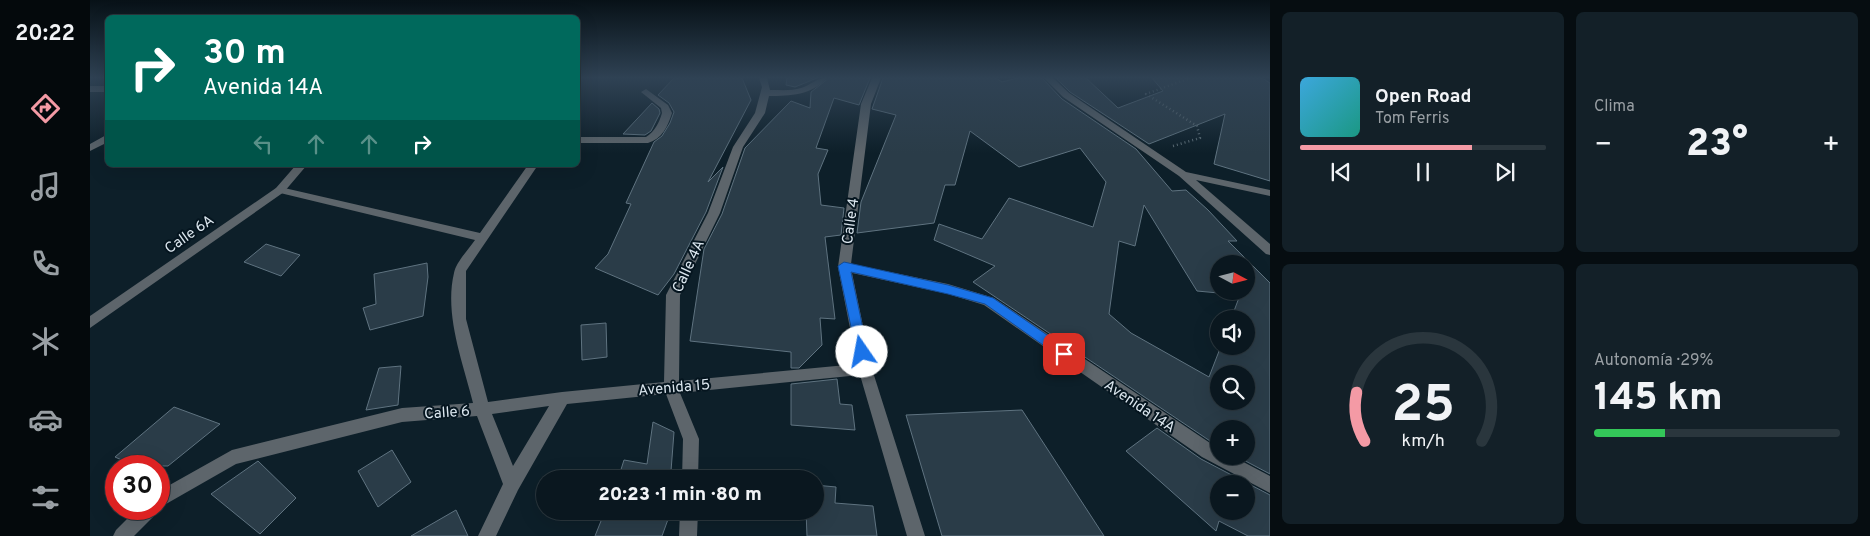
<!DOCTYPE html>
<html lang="es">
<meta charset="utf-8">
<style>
body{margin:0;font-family:Overpass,sans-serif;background:#132028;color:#f1f3f6;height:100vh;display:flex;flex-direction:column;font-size:19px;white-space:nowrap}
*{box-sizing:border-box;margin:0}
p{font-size:16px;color:#999fa4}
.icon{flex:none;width:28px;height:28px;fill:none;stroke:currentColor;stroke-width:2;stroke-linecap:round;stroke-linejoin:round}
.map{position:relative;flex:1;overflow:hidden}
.side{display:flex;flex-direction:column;gap:12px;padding:12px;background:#060d11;width:600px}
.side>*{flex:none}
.guide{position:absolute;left:15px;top:15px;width:475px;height:152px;border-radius:8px;box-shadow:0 5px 20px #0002,0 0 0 1px #2a363d;background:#00695c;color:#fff;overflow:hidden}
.needle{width:32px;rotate:97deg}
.buttons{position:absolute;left:1120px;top:255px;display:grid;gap:10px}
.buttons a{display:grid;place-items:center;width:45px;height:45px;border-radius:50%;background:#0a171f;box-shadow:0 5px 20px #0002,0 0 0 1px #2a363d;font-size:25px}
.speed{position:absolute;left:15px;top:455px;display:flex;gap:10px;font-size:25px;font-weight:700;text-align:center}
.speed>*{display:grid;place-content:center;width:65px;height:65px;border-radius:50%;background:#0a171f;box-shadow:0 5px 20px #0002,0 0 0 1px #2a363d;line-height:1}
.speed .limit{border:8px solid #d22;background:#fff;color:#111}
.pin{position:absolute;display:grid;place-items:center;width:42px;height:42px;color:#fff;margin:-21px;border-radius:10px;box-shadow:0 2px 8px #0006}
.me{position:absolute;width:55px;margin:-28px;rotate:348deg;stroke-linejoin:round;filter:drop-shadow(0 0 4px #0008)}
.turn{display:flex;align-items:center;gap:18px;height:105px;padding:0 15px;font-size:22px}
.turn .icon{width:65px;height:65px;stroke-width:2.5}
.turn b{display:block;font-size:35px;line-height:42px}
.lanes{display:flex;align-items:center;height:48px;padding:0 15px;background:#0003;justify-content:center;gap:25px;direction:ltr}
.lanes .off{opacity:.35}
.big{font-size:38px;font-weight:800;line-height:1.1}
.side .widget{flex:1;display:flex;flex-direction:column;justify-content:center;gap:8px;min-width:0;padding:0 18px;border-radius:8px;background:#132028}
.side .dial{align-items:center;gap:0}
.dial svg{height:130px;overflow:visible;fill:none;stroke:#2a363d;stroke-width:7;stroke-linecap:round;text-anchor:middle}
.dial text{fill:#f1f3f6;stroke:none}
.song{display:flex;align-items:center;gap:15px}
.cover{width:60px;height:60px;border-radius:8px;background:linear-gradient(135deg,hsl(200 70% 55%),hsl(170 70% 35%))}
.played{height:5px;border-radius:2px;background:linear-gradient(90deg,#f49aa5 70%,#2a363d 70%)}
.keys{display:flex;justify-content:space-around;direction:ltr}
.heat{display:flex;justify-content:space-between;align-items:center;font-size:28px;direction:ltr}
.charge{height:8px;border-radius:4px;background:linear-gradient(90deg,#34c759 29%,#2a363d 0)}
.side .tiles{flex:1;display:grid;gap:12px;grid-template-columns:repeat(2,1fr)}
.trip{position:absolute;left:446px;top:470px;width:288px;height:50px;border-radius:25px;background:#0a171f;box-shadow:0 5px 20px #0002,0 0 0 1px #2a363d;font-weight:800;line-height:50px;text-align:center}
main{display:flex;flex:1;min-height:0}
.tabs{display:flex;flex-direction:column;width:90px;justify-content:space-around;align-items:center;background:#04090c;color:#999fa4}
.tabs .icon{width:35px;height:35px}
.tabs .current{color:#f49aa5}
.tabs b{font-size:22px;color:#f1f3f6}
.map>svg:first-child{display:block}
.building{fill:#2a3c48;stroke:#5f7380;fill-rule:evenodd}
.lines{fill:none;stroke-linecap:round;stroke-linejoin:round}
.path{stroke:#5d6d76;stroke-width:2.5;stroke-dasharray:1 3;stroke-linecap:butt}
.minor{fill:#5d656b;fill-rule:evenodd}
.tertiary{fill:#5d656b;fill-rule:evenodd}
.route{fill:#1a73e8;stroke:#114b97}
.labels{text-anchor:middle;stroke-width:4;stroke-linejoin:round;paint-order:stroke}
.street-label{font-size:15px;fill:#dbe6ee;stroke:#05151f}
</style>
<main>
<nav class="tabs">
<b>20:22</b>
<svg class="icon current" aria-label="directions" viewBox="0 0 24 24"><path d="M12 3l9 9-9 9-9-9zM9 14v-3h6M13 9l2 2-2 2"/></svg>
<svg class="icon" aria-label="music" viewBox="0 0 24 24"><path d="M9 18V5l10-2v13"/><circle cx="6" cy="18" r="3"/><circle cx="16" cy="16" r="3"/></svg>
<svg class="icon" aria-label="phone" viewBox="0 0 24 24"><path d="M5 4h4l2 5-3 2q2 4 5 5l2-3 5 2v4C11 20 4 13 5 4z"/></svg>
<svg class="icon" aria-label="climate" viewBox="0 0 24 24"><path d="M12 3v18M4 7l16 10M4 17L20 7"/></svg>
<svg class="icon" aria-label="car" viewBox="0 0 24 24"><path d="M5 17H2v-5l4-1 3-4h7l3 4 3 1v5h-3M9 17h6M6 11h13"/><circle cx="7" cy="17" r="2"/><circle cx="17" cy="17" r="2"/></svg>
<svg class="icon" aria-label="filters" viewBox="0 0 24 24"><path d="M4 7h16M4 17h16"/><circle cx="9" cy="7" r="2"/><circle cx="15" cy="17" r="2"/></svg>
</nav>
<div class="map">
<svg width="1180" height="536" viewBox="0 0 1180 536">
<rect width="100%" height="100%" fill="#0d1f29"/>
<path class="building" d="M584 78H652L661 100 618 182 633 167 616 212 584 274 568 295 505 268 518 254 541 204 536 203 564 142 572 136 580 123 584 112 579 103 568 95Z
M697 78H727L705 87 696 85Z
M739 78H780L769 105 744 98 726 148 738 150 728 174 731 205 754 208 751 235 735 237 745 319 730 318 732 345 709 368H701V352L600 341 614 249 632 214 655 148 701 101 720 108 721 92Z
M793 78H906L912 82 928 78H952L972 99 1046 149 1082 191 1096 190 1118 210 1147 241H1138L1180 283V474L1146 456H1156V429H1129V447L883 282 905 266 844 240 849 224 892 239 919 198 1003 227 1016 182 990 148 929 167 880 131 865 185H855L844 223 767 233 771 202 806 115 782 109ZM1054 205 1107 291 1150 295 1141 319H1156V346H1131L1119 377 1041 333 1019 314 1029 241 1045 246ZM1129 264H1156V291H1129ZM1129 374H1156V401H1129Z
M966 78H996L1028 108 1073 91 1062 78H1172L1180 83V181L1124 164 1135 114 1059 144 980 92Z
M562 103 569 109 570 113 561 131 555 135 533 134Z
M176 244 210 255 191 276 154 262Z
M337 263 338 277 333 316 280 330 273 308 286 304 284 274Z
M516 323 517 357 492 360 491 325Z
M311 366 308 405 276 410 289 368Z
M747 379 750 404 762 405 765 430 701 425V384Z
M84 407 130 424 78 466H45L25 457Z
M932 410 1014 536H852L816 415Z
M563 422 584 432 581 471H590V479H528L534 460 557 464Z
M1067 428 1111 459 1180 495V536H1158L1129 521 1126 531 1036 451ZM1129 484H1156V511H1129Z
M302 450 321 482 288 507 268 471Z
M168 461 206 498 170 534 121 494Z
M725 485 746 487 745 503 783 506 787 536H717L716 511H725Z
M366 510 378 536H321Z
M515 511H581L572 536H505Z"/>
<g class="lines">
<path class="path" d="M1083 146 1110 138 1107 126 1056 94 1100 78"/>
<path class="minor" d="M669 78H677L680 90H682C691 90 702 91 711 88 721 85 726 78 737 78 722 95 700 96 679 96L675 113 653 147 630 213 590 295 589 381 767 364 748 267 771 104 782 78H791L781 104 761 264 858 284 904 298 1129 449V456H1142L1180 476V493L1112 457 894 305 858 294 762 273 782 369 835 536H817L770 375 590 393 609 439 608 479H592L593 439 576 394 477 404 428 490 406 536H388L413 484 387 416 312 422 146 464 69 508V491L142 450 312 408 383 403C373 362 354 315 364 273 366 262 379 249 385 240L186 192 185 190 186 188 190 187 390 233 438 165H448L376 271V319L398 402 472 392 574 382 576 295 618 213 643 147 665 113 672 87ZM459 406 423 466 402 414Z
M954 78H963L979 93 1096 172 1180 190V196L1106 180 1180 244V255L1176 254 1089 176 973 97Z
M0 86H18V92H0Z
M556 89 578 105 582 113C578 126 572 139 558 143H488V137H556C565 131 569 123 572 113L571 108 551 92Z
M18 134V142L0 151V144Z
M47 509H68L65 515 44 536H23L26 530Z
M590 511H608L607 536H589Z"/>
<path class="tertiary" d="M206 165H217L194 192 0 328V316L186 188Z"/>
</g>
<linearGradient id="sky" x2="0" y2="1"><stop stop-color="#071117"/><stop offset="0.51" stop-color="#2f4254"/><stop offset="1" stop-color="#2f4254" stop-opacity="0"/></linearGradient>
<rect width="1180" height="153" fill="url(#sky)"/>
<path class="route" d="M754 262 858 285 903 298 979 350 981 354 979 357H970L895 304 858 294 761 272 778 352 776 355H767L748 266Z"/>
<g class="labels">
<g class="street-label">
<text transform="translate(760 221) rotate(-82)" y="5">Calle 4</text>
<text transform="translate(99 234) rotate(-35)" y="5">Calle 6A</text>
<text transform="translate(598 266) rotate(-65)" y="5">Calle 4A</text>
<text transform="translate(584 387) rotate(-5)" y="5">Avenida 15</text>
<text transform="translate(1050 406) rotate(34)" y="5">Avenida 14A</text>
<text transform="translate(357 412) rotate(-4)" y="5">Calle 6</text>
</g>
</g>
</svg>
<div class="buttons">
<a><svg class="needle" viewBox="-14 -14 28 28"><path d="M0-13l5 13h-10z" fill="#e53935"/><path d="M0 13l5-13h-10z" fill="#999fa4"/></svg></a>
<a><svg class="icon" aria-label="sound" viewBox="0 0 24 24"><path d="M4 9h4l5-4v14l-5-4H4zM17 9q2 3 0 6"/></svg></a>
<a><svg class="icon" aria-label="search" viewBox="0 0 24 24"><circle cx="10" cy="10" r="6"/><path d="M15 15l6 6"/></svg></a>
<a>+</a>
<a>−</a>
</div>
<div class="speed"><div class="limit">30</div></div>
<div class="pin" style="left:974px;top:354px;background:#d93025"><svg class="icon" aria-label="arrive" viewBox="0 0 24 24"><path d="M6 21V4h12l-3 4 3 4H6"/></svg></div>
<svg class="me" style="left:772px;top:352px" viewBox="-20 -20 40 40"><circle r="19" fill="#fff"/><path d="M0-13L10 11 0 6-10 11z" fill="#1a73e8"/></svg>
<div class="trip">20:23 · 1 min · 80 m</div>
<div class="guide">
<div class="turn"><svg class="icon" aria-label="right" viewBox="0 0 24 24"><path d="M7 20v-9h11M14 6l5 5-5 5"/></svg><div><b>30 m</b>Avenida 14A</div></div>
<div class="lanes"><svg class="icon off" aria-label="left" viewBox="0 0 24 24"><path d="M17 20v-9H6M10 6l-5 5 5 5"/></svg><svg class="icon off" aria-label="ahead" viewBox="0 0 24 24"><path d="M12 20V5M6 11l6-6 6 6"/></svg><svg class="icon off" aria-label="ahead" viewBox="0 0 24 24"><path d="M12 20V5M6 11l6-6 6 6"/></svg><svg class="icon" aria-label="right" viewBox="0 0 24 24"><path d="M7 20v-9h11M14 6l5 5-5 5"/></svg></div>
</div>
</div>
<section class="side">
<div class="tiles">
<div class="widget">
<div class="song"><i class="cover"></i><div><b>Open Road</b><p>Tom Ferris</p></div></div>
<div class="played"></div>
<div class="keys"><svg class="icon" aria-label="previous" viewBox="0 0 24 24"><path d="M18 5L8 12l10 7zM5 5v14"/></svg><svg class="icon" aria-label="pause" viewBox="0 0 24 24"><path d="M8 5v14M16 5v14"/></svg><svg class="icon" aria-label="next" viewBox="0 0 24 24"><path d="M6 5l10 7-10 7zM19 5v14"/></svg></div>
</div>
<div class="widget"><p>Clima</p>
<div class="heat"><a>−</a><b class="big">23°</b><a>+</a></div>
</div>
<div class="widget dial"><svg viewBox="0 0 100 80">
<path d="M14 69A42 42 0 1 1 86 69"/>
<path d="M14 69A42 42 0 0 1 9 39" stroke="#f49aa5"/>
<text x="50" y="56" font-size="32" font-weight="700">25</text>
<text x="50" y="72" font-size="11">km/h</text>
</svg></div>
<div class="widget"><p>Autonomía · 29%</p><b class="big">145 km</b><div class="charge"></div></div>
</div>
</section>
</main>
